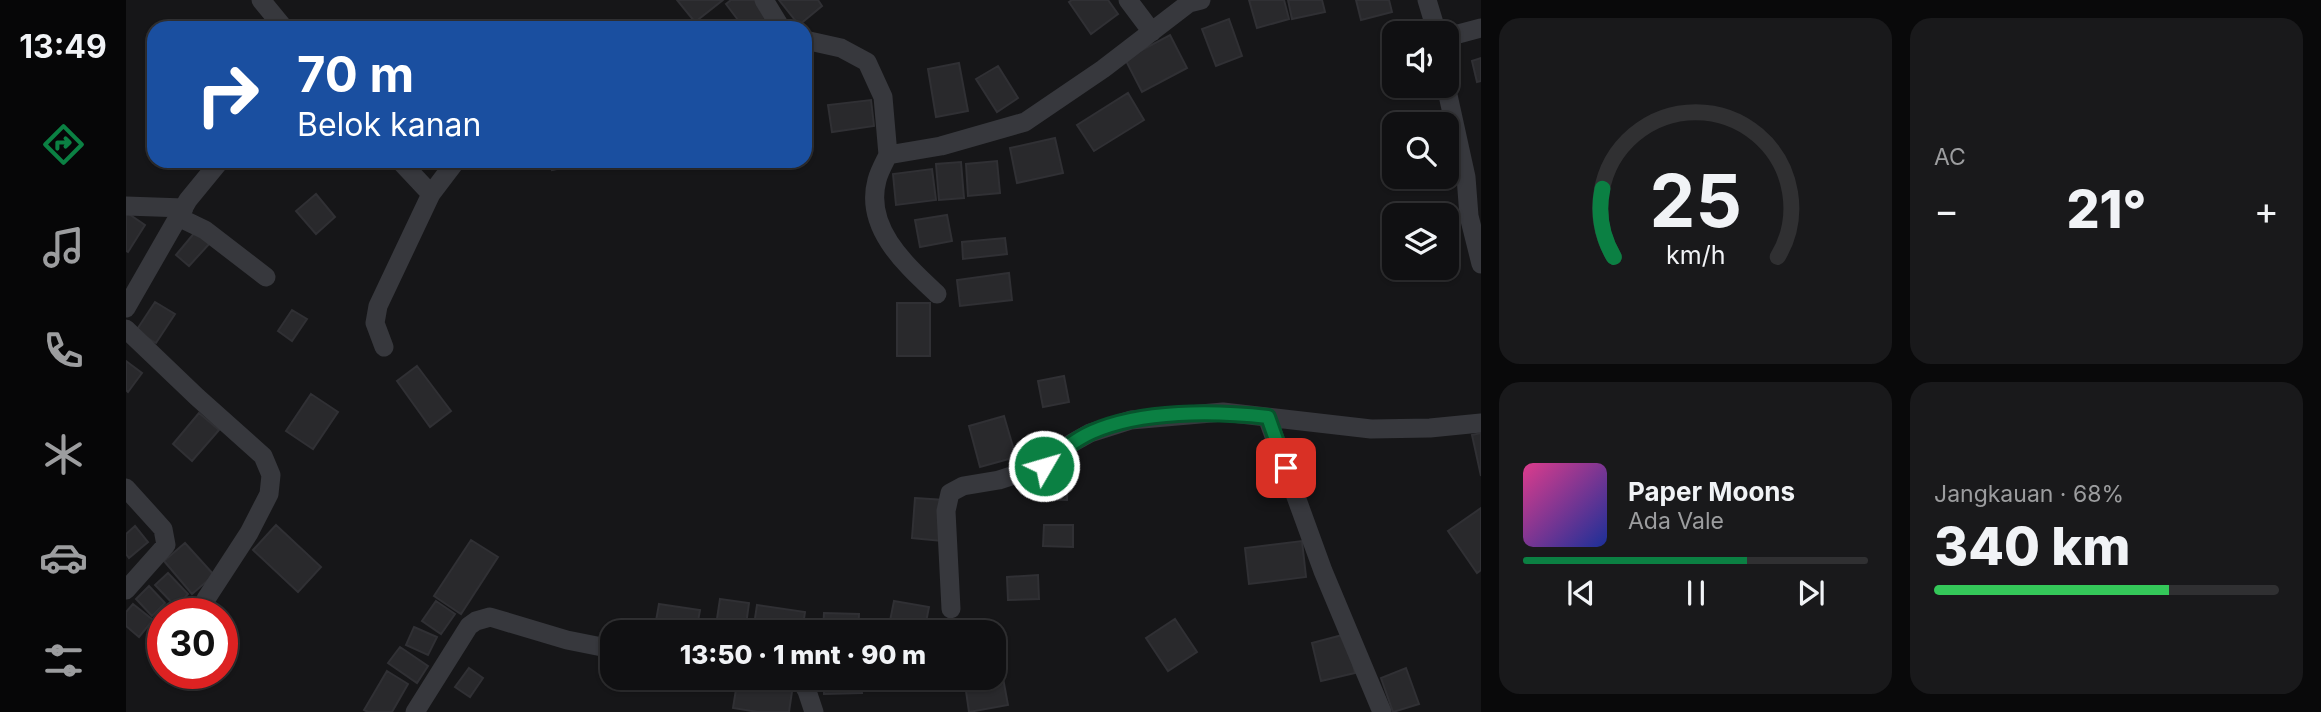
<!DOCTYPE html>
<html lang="id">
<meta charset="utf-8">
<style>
body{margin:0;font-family:Inter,sans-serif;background:#19191b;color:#f1f3f6;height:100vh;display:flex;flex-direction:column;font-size:26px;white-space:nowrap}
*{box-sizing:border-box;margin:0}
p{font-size:23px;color:#9c9d9f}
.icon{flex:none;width:38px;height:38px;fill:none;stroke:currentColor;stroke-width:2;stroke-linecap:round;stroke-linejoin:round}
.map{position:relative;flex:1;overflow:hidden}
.side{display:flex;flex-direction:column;gap:18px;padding:18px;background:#09090a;width:840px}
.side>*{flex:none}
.top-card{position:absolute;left:21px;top:21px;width:665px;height:147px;border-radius:21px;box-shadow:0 2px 5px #0004,0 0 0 2px #303032;background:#1a4fa0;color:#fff;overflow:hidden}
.buttons{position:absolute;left:1256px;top:21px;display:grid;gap:14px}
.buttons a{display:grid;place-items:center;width:77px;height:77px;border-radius:14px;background:#101012;box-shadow:0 2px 5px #0004,0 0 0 2px #303032;font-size:35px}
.speed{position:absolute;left:21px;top:598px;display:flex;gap:14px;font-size:35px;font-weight:700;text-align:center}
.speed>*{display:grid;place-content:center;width:91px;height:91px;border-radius:50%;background:#101012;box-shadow:0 2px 5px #0004,0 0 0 2px #303032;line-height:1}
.speed .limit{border:10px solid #d22;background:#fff;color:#111}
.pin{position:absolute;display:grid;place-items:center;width:60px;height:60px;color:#fff;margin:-30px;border-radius:14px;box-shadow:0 4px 10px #0006}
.me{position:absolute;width:77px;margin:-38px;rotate:52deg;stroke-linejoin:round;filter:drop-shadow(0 0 5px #0008)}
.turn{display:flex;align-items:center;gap:24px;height:147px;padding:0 35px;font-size:32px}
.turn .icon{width:91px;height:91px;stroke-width:2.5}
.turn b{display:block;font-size:49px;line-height:60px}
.big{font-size:52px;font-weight:800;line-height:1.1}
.side .tile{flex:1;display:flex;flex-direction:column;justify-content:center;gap:10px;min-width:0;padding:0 24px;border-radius:21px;background:#19191b}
.side .dial{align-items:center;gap:0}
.dial svg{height:182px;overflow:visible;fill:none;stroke:#303032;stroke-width:7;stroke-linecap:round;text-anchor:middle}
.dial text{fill:#f1f3f6;stroke:none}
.song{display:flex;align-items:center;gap:21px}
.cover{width:84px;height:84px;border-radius:10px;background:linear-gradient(135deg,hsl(330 70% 55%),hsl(230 70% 35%))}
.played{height:7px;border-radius:4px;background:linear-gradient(90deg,#0b8043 65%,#303032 65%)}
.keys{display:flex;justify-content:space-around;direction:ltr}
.heat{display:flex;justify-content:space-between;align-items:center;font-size:38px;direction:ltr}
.charge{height:10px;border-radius:5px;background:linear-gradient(90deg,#34c759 68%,#303032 0)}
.side .tiles{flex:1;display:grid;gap:18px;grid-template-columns:repeat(2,1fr)}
.trip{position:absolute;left:474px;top:620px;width:406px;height:70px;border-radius:21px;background:#101012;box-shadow:0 2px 5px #0004,0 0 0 2px #303032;font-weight:800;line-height:70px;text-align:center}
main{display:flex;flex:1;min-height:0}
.dock{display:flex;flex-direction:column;width:126px;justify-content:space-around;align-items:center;background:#060607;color:#9c9d9f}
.dock .icon{width:49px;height:49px}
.dock .selected{color:#0b8043}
.dock b{font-size:32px;color:#f1f3f6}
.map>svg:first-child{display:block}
.building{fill:#29292c;stroke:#303034;stroke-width:2}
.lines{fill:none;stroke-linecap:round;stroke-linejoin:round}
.street{stroke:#37383d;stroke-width:19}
.route-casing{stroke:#07532c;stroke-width:18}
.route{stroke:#0b8043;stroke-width:12}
</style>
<main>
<nav class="dock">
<b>13:49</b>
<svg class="icon selected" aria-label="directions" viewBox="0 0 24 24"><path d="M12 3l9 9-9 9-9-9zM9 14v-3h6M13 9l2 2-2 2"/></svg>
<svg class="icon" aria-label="music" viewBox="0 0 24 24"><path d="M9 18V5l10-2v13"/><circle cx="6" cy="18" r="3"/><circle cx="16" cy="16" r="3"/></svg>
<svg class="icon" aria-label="phone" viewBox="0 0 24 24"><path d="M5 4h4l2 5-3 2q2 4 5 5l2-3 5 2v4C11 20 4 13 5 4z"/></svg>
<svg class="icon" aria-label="climate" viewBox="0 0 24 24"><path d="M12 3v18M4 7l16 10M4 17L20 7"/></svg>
<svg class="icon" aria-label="car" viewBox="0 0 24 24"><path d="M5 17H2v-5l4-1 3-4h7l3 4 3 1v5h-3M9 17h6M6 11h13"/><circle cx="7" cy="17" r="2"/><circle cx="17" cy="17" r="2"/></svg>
<svg class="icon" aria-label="filters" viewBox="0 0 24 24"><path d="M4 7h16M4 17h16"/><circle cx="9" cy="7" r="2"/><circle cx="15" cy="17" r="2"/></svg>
</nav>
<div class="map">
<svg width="1355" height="712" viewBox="0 0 1355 712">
<rect width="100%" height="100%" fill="#161618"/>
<path class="building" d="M551 0H597L569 22Z
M605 0H629L642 17 627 28H618L600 4Z
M653 0H692L696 6 673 25Z
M946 0H982L992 14 965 34 943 2Z
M1123 0H1158L1163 19 1131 28Z
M1162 0H1196L1199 12 1166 19Z
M1230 0H1263L1266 12 1235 20Z
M1103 19 1116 56 1090 66 1076 29Z
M1044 35 1061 68 1016 92 999 59Z
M1355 58V81L1351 82 1346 61Z
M833 63 842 111 810 117 802 69Z
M872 66 892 98 871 112 850 79Z
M1002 93 1018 120 968 151 951 125Z
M745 100 748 126 706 132 702 105Z
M929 138 937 173 891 183 884 148Z
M424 161H455V164L426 170Z
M871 161 874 193 842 196 840 164Z
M835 162 838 198 813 200 810 164Z
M806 169 810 200 770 205 767 174Z
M190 194 209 217 190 234 170 211Z
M0 212 19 225 2 252 0 251Z
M821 215 826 241 794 247 789 220Z
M70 231 84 243 63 266 50 255Z
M879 238 881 254 837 259 836 242Z
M883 273 886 300 834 306 831 280Z
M29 302 49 314 30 343 10 331Z
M771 303H804V356H771Z
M166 310 181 319 166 341 152 331Z
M0 361 16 373 2 392 0 390Z
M291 366 325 411 304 427 271 381Z
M938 376 943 402 917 407 912 381Z
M185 394 212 412 187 449 160 431Z
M73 413 93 430 66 461 47 444Z
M878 416 890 457 854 467 843 426Z
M1355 433V476L1346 435Z
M913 474 942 476 941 500 911 499Z
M789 498 819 500 816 541 786 538Z
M1355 508V570L1351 573 1322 531Z
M150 525 195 567 172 592 127 550Z
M918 525H947V547L917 546Z
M9 526 22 542 3 558 0 554V534Z
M345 540 372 557 335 614 308 596Z
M1176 541 1180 577 1123 584 1119 548Z
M59 543 88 575 66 594 38 561Z
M42 573 62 594 50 607 29 585Z
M912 575 913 599 882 600 881 577Z
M23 586 39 603 26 616 10 599Z
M594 599 623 603 619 632H589Z
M310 601 329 614 315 634 296 621Z
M768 601 803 607 799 627 764 621Z
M7 604 27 620 13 637 0 626V612Z
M533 604 574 610 570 632H528Z
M631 605 679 612 676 632H627Z
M698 613 733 614 732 632H697Z
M1049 619 1071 652 1042 671 1020 638Z
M288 627 311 637 302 655 280 645Z
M1220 634 1229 673 1195 681 1186 643Z
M274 647 302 666 291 683 262 663Z
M343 668 357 678 344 697 329 687Z
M1280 668 1293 704 1267 712 1255 678Z
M261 671 282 684 266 712H242L238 710Z
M612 677 668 678 663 712H632L607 708Z
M698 677H735L736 693 698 694Z
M877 678 882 705 843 712 839 684Z"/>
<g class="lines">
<path class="street" d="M135 0 158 28
M638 0 655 28
M1002 0 1026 32
M1301 0 1311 33
M1321 37 1355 28
M679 40 715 48 741 62 757 97 762 155 815 146 899 122 977 69 1063 3 1075 0
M1320 86 1340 177 1343 216 1355 264
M762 155C758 163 753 172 751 180 738 228 780 265 811 294
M274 161 305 194 330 161
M0 206 58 208
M52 217 79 230 140 277
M0 308 62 200 94 161
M0 329 71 397 137 456 145 475 143 494 123 533 80 599
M258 347 249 323 252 306 305 194
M1141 417 1197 571 1256 712
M0 488 37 529 40 545 0 590
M825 609 820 511 824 493 837 486 873 480 918 465 946 443 964 433 1005 420 1097 412 1245 429 1304 428 1355 423
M673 677 681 691 688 712
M289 712 343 626 350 621 364 617 441 640 486 649"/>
</g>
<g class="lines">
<defs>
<path id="route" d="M918 466C933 453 948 440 966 432 1016 410 1088 411 1142 417L1160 468"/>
</defs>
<use href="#route" class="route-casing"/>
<use href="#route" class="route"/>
</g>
</svg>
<div class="buttons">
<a><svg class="icon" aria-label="sound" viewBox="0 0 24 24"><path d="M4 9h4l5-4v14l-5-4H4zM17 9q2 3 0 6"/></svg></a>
<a><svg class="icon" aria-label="search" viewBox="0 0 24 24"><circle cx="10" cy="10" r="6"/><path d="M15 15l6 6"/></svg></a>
<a><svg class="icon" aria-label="layers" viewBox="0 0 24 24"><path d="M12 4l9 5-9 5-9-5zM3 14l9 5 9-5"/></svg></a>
</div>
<div class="speed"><div class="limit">30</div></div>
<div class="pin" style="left:1160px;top:468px;background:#d93025"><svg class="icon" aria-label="arrive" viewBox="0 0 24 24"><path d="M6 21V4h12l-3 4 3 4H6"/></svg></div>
<svg class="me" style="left:918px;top:466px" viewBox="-20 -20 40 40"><circle r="17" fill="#0b8043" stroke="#fff" stroke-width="3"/><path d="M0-11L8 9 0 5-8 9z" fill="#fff"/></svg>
<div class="trip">13:50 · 1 mnt · 90 m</div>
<div class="top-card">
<div class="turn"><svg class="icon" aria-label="right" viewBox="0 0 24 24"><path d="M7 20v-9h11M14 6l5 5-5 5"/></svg><div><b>70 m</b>Belok kanan</div></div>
</div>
</div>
<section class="side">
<div class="tiles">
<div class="tile dial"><svg viewBox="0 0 100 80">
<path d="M14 69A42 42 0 1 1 86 69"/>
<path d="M14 69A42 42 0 0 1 9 39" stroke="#0b8043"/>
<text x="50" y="56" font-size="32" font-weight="700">25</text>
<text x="50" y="72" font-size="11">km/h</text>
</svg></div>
<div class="tile"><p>AC</p>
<div class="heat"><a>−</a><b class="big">21°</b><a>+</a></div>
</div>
<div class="tile">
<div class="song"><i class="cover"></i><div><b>Paper Moons</b><p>Ada Vale</p></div></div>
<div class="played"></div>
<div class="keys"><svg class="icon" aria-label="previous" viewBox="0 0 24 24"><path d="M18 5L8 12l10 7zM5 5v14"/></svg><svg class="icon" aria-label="pause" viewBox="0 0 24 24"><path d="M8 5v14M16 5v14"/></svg><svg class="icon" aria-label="next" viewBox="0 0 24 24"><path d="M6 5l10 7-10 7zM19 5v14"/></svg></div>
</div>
<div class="tile"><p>Jangkauan · 68%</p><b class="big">340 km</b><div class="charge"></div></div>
</div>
</section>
</main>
